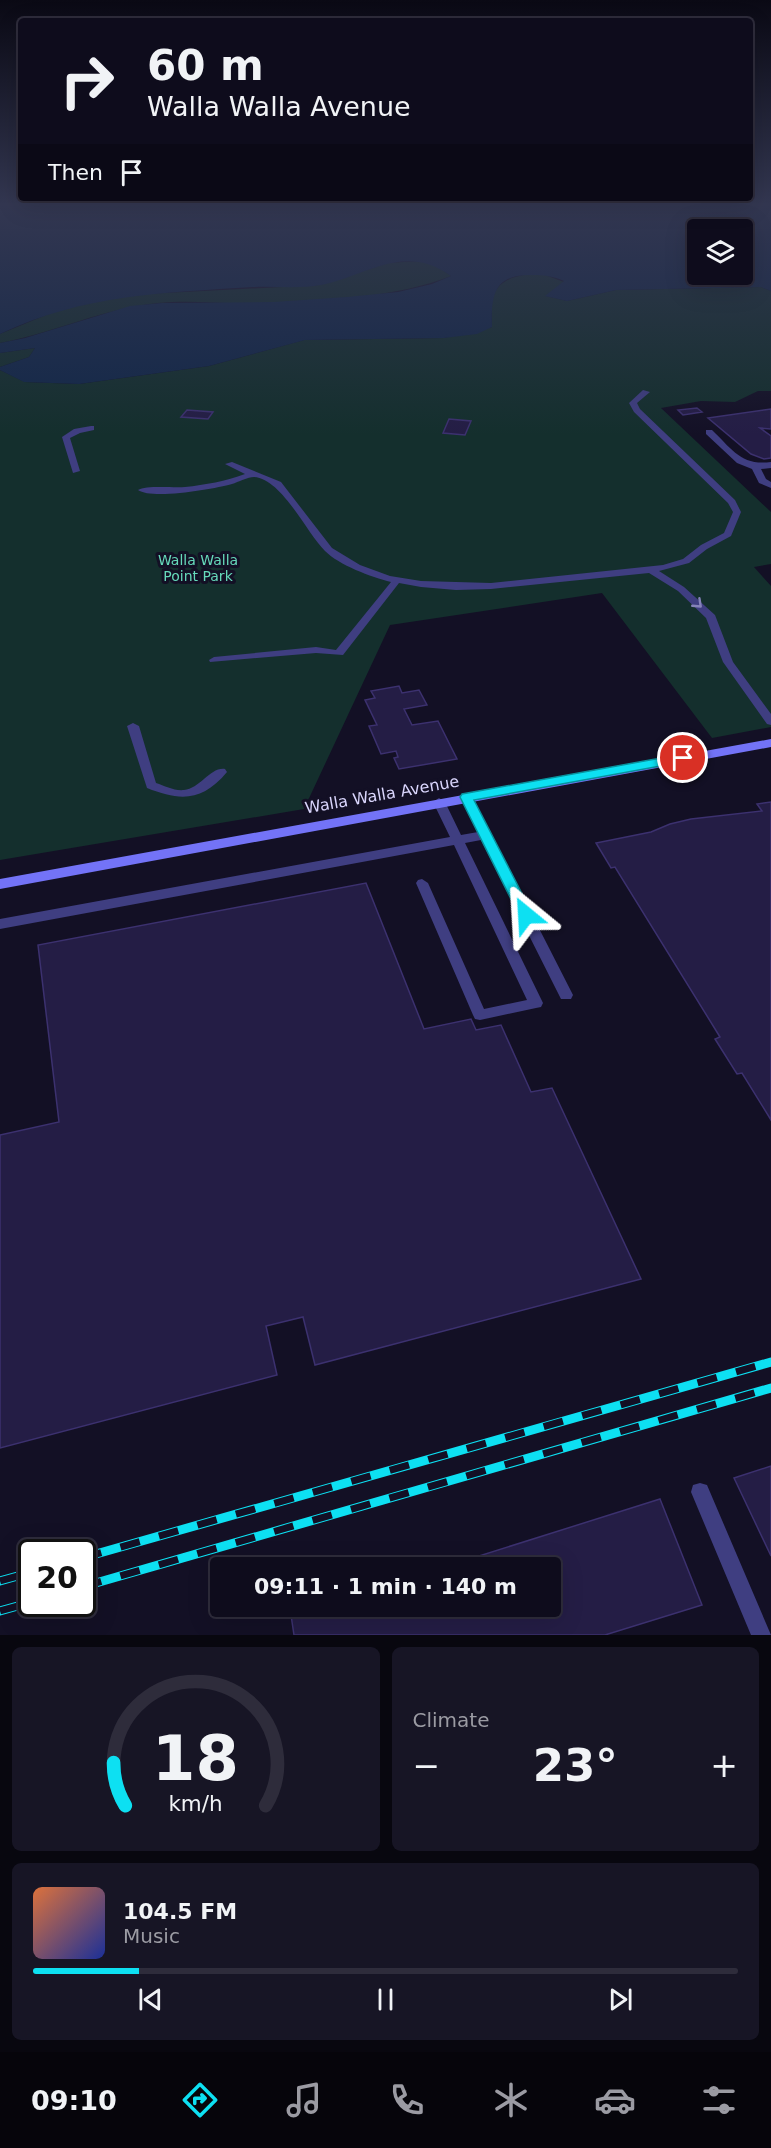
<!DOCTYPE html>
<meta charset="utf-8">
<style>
body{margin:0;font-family:"DejaVu Sans",sans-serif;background:#171525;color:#f1f3f6;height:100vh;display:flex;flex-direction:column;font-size:22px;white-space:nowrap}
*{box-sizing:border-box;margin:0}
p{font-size:20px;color:#9b9ba3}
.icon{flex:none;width:33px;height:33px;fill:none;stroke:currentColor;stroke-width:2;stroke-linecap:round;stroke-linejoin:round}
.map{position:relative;height:1635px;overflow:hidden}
.sheet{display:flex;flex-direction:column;gap:12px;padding:12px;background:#08070f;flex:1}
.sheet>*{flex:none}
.top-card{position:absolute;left:18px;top:18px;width:735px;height:183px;border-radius:6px;box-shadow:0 6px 24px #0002,0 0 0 2px #2e2c3b;background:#0e0c1c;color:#f1f3f6;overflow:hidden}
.controls{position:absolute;left:687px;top:219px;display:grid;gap:12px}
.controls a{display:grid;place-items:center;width:66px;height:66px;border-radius:6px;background:#0e0c1c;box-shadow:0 6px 24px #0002,0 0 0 2px #2e2c3b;font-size:30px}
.speed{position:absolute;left:18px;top:1539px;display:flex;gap:12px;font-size:30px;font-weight:700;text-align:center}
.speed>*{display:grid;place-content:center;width:78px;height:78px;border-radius:50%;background:#0e0c1c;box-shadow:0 6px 24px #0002,0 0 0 2px #2e2c3b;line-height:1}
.speed .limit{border:3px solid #111;border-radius:9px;background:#fff;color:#111}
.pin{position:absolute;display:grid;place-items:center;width:51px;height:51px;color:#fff;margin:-26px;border:3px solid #fff;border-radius:50%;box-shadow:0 2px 6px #0007}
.me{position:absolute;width:66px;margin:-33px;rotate:333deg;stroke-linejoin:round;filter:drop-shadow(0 0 4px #0008)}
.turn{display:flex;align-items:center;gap:21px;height:126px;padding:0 30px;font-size:27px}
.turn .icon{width:78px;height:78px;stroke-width:2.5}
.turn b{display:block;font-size:42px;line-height:51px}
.then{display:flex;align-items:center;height:57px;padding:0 30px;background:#0003;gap:12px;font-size:22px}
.big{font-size:45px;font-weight:700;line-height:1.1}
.sheet .card{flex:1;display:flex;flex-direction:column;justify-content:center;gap:9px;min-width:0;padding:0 21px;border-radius:9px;background:#171525}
.sheet .dial{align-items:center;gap:0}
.dial svg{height:156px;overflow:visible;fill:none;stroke:#2e2c3b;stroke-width:7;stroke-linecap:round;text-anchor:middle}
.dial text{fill:#f1f3f6;stroke:none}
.song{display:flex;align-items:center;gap:18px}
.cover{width:72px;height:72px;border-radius:9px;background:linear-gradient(135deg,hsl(20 70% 55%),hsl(230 70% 35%))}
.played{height:6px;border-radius:3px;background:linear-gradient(90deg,#0de0f2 15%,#2e2c3b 15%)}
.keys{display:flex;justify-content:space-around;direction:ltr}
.heat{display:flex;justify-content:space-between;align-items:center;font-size:33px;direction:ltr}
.sheet .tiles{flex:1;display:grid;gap:12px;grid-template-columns:1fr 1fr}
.card:last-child{grid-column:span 2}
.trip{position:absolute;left:210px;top:1557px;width:351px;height:60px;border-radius:6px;background:#0e0c1c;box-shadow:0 6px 24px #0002,0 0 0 2px #2e2c3b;font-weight:700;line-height:60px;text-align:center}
.tabs{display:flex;height:96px;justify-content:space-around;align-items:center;background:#06050b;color:#9b9ba3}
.tabs .icon{width:42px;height:42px}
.tabs .selected{color:#0de0f2}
.tabs b{font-size:27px;color:#f1f3f6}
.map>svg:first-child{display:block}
.green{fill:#142f2d}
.water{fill:#112748;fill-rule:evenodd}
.building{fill:#241d45;stroke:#3c316f;stroke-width:1.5}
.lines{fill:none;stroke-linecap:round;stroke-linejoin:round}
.lane{fill:#3f3e81;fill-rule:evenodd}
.secondary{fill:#7373f7;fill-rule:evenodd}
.rail-casing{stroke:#0de0f2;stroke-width:9}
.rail{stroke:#131025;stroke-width:7;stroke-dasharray:20;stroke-linecap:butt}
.oneway{stroke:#8582b9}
.route{fill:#0de0f2;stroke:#08929d;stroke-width:1.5}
.labels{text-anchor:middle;stroke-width:6;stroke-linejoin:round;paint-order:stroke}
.far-park-label{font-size:14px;fill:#66d9ba;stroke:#131025}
.street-label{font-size:16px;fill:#dad6fd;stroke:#131025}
</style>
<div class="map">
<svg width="771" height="1635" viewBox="0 0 771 1635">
<rect width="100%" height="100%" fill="#131025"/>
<path class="green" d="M420 261 438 267 451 276C394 299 303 303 240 303 213 303 186 300 158 303 104 308 54 333 0 343V334L63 308 106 299 145 294 320 285 388 263Z
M524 275H545L564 282 546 296 567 301 616 290 761 287 771 291V391H758L735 402 701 401 661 408 771 512V564L754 567 771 586V727L712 738 602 593 390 625 304 809 0 860V370L25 382 79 384 209 366 304 340 444 338 492 327C491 297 491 281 524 275Z
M35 348 29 357 0 367V353Z"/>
<path class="water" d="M0 206H771V291L761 287 616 290 567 301 545 296 564 281C553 276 544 275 532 275 494 274 491 295 492 327L477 334 444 338 305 340 209 366 79 384 24 382 0 370V367L29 357 35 348 0 353V343L25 338 130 306 162 303 274 302 347 297 398 292 432 284 451 276C404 242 367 276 321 285 300 289 275 286 253 287 162 293 84 294 0 334ZM698 230H742V274H698Z"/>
<path class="building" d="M697 408 702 412 683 415 678 410Z
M771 409V429L760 428 771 436V458L764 459 751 454 708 418Z
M187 410 213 412 208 419 181 417Z
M449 419 471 421 465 435 443 433Z
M399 686 402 693 419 690 427 705 404 709 412 725 438 721 457 759 399 769 394 758 398 757 396 751 381 754 369 726 377 725 365 700 375 698 371 691Z
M771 802V1120L742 1073 737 1074 715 1039 720 1037 615 867 611 868 596 843 651 832 670 824 691 819 762 811 757 804Z
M366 883 424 1029 471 1019 476 1030 501 1025 531 1092 552 1088 641 1279 315 1365 303 1317 266 1326 277 1375 0 1448V1135L59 1122 38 945Z
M771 1466V1556L734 1478Z
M660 1499 702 1605 605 1635H294L291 1615 318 1606H550V1568H441Z"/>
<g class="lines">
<path class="lane" d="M643 390 650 392 637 403 640 409 735 500 741 512 731 536 707 549 689 563 659 571 684 587 715 615 733 662 771 714V725L767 724 723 662 706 618 678 591 649 573 491 589 456 590 421 587 399 583 343 655 316 653 210 662 209 660 214 657 316 647 336 650 391 582C371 577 339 565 325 551 306 532 282 479 254 477 248 477 238 482 232 484 214 489 152 500 138 490 146 485 173 488 185 487 205 485 226 481 245 474L225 464 232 462 281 482 332 548 360 565 390 576 421 581 491 583 663 565 683 559 701 545 724 533 733 512 728 503 634 412 629 403Z
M91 426H94V430L80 433 70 438 80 471 73 473 62 437 74 429Z
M706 430H712C732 449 741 466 771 462V468L761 469 766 479 771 482V488L759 483 752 469 737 463 706 434Z
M133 723 139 726 156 783C165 786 174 791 184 790 200 789 210 767 225 769L227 772C202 802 180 801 147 788L127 726Z
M466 793 472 797 573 995 571 999H561L481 840 465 843 543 1003 541 1007 536 1008 480 1020 475 1019 473 1015 416 883 418 880 422 879 428 883 484 1009 527 1000 454 845 0 929V919L450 837 433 802 439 798 445 802 461 835 478 832 460 797Z
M700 1483 707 1485 771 1635H751L691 1492 693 1485Z"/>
<path class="secondary" d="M771 739V747L0 889V879Z"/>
<defs>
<path id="rail" d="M82 1558 771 1362
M0 1581 32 1572
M82 1587 771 1388
M0 1611 32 1602"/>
</defs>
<use href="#rail" class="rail-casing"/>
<use href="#rail" class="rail"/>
</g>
<defs><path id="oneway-chevron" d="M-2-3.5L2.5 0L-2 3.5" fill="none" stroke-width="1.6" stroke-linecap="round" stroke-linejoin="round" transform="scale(1.5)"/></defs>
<use class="oneway" href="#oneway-chevron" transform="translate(698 604) rotate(43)"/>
<linearGradient id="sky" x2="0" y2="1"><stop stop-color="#0a0914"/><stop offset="0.47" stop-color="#333751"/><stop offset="1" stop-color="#333751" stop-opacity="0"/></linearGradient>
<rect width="771" height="435" fill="url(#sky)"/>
<path class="route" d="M683 754 688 755 690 758 688 761 474 800 533 915 531 919H521L460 797 462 794Z"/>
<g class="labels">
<g class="far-park-label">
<text x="198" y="565">Walla Walla<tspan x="198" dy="16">Point Park</tspan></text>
</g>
<g class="street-label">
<text transform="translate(382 794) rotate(-10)" y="6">Walla Walla Avenue</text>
</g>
</g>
</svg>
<div class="controls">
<a><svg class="icon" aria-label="layers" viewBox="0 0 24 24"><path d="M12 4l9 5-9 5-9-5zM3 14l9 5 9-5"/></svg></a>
</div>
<div class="speed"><div class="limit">20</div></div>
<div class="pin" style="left:683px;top:758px;background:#d93025"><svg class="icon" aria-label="arrive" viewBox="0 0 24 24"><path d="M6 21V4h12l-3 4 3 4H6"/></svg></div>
<svg class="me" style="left:526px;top:915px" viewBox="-20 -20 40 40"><path d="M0-17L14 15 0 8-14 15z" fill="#0de0f2" stroke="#fff" stroke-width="4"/></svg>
<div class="trip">09:11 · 1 min · 140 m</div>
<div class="top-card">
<div class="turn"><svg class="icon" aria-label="right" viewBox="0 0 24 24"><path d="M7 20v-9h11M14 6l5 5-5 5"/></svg><div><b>60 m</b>Walla Walla Avenue</div></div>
<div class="then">Then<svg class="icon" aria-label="arrive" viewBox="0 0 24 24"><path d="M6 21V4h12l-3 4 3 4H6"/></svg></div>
</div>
</div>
<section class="sheet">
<div class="tiles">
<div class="card dial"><svg viewBox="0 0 100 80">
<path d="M14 69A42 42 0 1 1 86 69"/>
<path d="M14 69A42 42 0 0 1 8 47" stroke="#0de0f2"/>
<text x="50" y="56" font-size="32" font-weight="700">18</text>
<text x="50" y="72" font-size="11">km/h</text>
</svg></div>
<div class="card"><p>Climate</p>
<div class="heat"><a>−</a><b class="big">23°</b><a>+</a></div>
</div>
<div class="card">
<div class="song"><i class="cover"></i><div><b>104.5 FM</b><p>Music</p></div></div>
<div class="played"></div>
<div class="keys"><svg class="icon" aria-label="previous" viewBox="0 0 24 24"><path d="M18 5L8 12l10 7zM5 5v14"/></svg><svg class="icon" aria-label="pause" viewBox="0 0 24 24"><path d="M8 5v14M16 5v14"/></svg><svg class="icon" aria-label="next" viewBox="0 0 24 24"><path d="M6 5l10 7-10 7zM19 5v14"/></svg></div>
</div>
</div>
</section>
<nav class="tabs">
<b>09:10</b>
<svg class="icon selected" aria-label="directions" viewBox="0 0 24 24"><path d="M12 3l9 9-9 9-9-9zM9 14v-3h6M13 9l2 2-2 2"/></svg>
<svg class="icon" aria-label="music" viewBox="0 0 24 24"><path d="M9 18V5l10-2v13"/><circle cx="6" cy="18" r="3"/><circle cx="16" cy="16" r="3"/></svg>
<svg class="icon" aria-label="phone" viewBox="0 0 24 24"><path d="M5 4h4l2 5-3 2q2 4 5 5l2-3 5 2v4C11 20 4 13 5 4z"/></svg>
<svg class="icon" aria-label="climate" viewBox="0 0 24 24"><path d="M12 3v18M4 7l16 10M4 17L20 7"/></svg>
<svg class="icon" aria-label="car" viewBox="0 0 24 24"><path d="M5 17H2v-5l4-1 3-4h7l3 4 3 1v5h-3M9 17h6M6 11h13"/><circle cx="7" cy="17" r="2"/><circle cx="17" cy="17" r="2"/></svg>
<svg class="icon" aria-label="filters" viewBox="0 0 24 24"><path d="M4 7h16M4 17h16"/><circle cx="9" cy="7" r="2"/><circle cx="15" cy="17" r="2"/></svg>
</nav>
